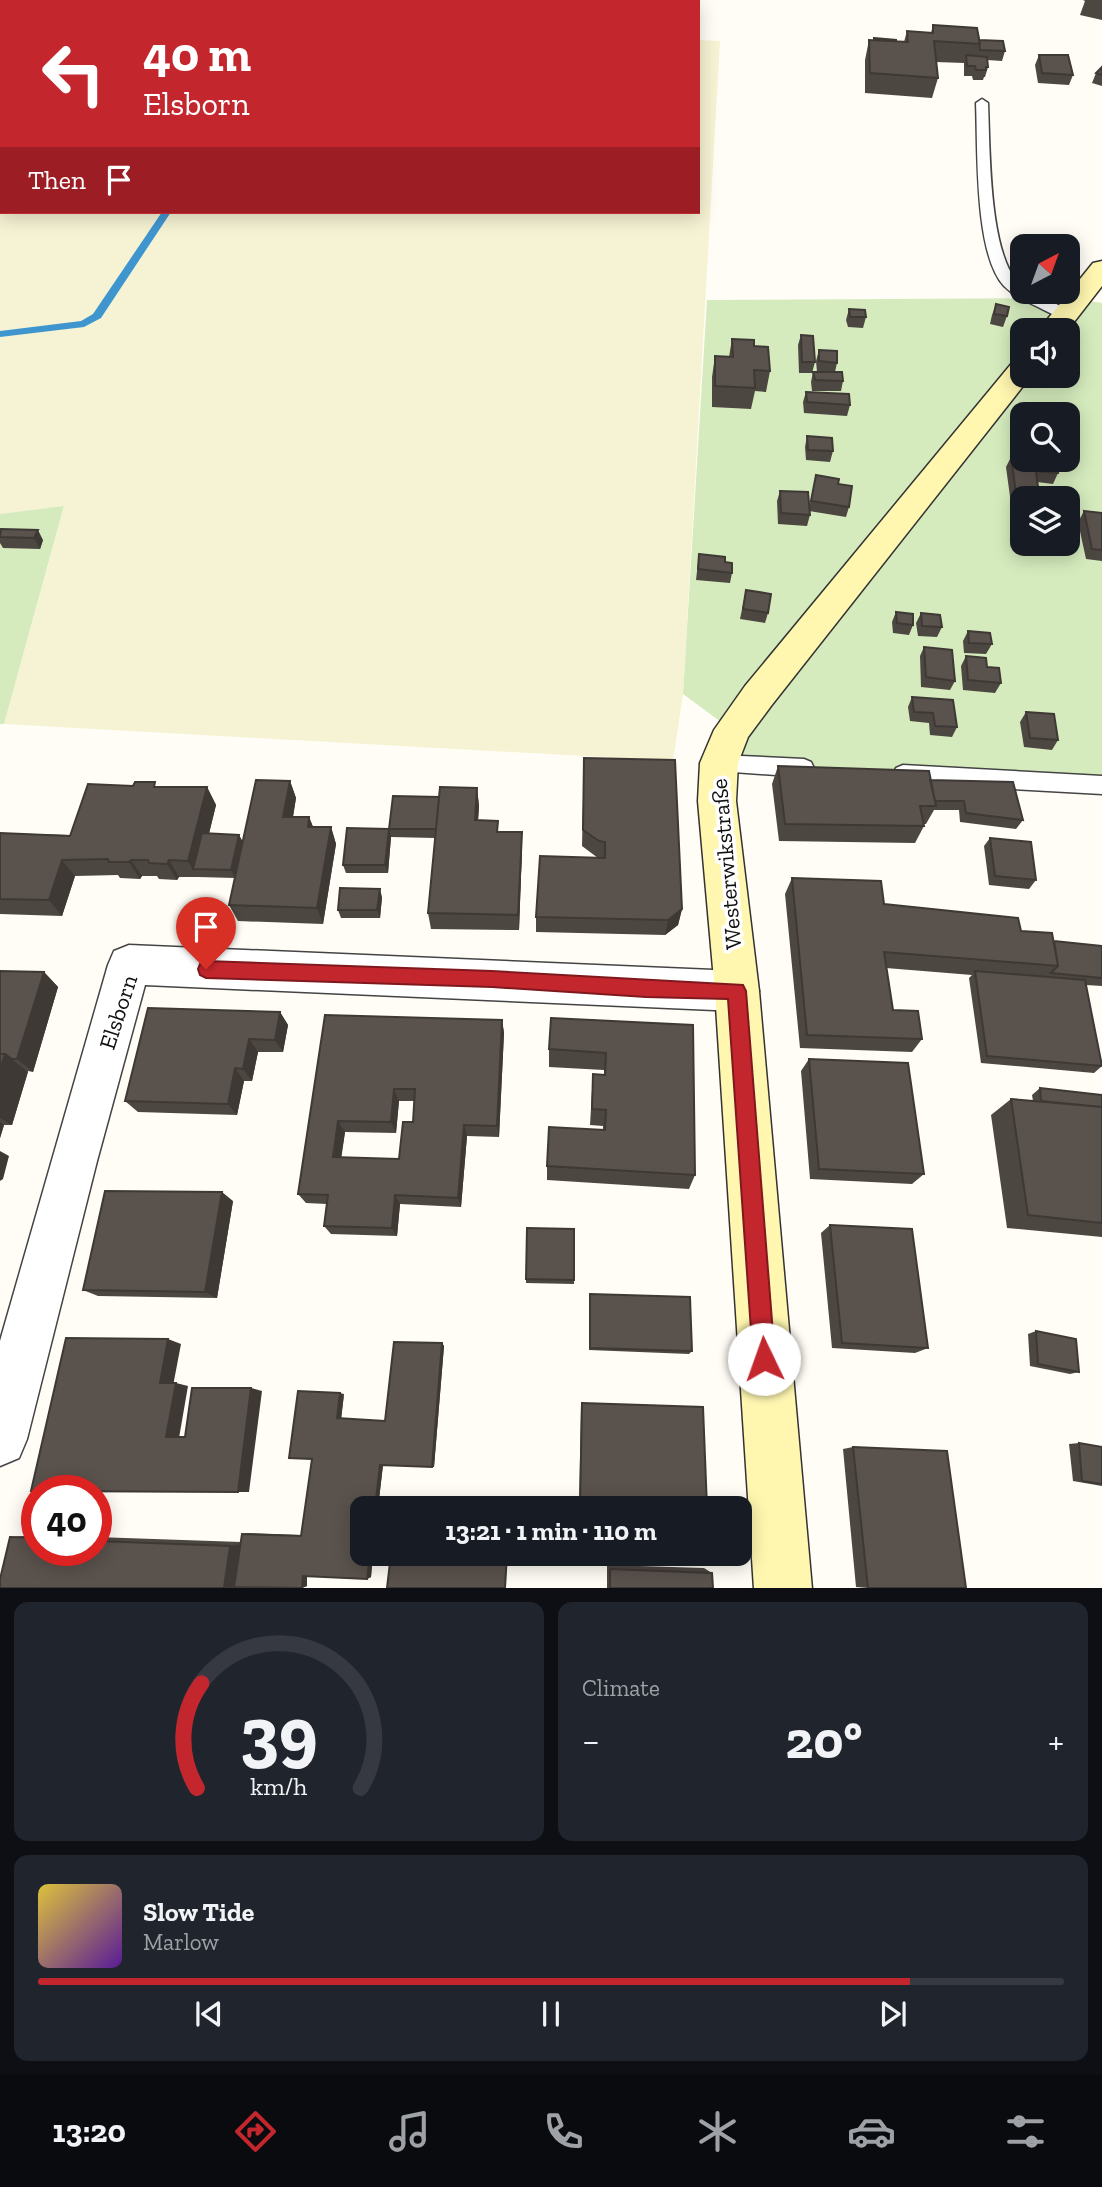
<!DOCTYPE html>
<meta charset="utf-8">
<style>
body{margin:0;font-family:"Zilla Slab",serif;background:#20242c;color:#f1f3f6;height:100vh;display:flex;flex-direction:column;font-size:26px;white-space:nowrap}
*{box-sizing:border-box;margin:0}
p{font-size:23px;color:#9ea1a6}
.icon{flex:none;width:38px;height:38px;fill:none;stroke:currentColor;stroke-width:2;stroke-linecap:round;stroke-linejoin:round}
.map{position:relative;height:1588px;overflow:hidden}
.side{display:flex;flex-direction:column;gap:14px;padding:14px;background:#0d0f14;flex:1}
.side>*{flex:none}
.top-card{position:absolute;left:0px;top:0px;width:700px;height:214px;box-shadow:0 4px 18px #0003;background:#c4262e;color:#fff;overflow:hidden}
.needle{width:46px;rotate:41deg}
.buttons{position:absolute;left:1010px;top:234px;display:grid;gap:14px}
.buttons a{display:grid;place-items:center;width:70px;height:70px;border-radius:14px;background:#171b24;box-shadow:0 4px 18px #0003;font-size:35px}
.speed{position:absolute;left:21px;top:1475px;display:flex;gap:14px;font-size:35px;font-weight:700;text-align:center}
.speed>*{display:grid;place-content:center;width:91px;height:91px;border-radius:50%;background:#171b24;box-shadow:0 4px 18px #0003;line-height:1}
.speed .limit{border:10px solid #d22;background:#fff;color:#111}
.pin{position:absolute;display:grid;place-items:center;width:60px;height:60px;color:#fff;margin:-72px -30px;border-radius:50% 50% 50% 0;rotate:-45deg;box-shadow:0 0 7px #0007}
.pin .icon{rotate:45deg}
.me{position:absolute;width:77px;margin:-38px;rotate:357deg;stroke-linejoin:round;filter:drop-shadow(0 0 5px #0008)}
.turn{display:flex;align-items:center;gap:24px;height:147px;padding:0 28px;font-size:32px}
.turn .icon{width:91px;height:91px;stroke-width:2.5}
.turn b{display:block;font-size:49px;line-height:60px}
.then{display:flex;align-items:center;height:66px;padding:0 28px;background:#0003;gap:14px;font-size:26px}
.big{font-size:52px;font-weight:800;line-height:1.1}
.side .card{flex:1;display:flex;flex-direction:column;justify-content:center;gap:10px;min-width:0;padding:0 24px;border-radius:14px;background:#20242c}
.side .dial{align-items:center;gap:0}
.dial svg{height:182px;overflow:visible;fill:none;stroke:#363941;stroke-width:7;stroke-linecap:round;text-anchor:middle}
.dial text{fill:#f1f3f6;stroke:none}
.song{display:flex;align-items:center;gap:21px}
.cover{width:84px;height:84px;border-radius:10px;background:linear-gradient(135deg,hsl(50 70% 55%),hsl(270 70% 35%))}
.played{height:7px;border-radius:4px;background:linear-gradient(90deg,#c4262e 85%,#363941 85%)}
.keys{display:flex;justify-content:space-around;direction:ltr}
.heat{display:flex;justify-content:space-between;align-items:center;font-size:38px;direction:ltr}
.side .tiles{flex:1;display:grid;gap:14px;grid-template-columns:1fr 1fr}
.card:last-child{grid-column:span 2}
.trip{position:absolute;left:350px;top:1496px;width:402px;height:70px;border-radius:14px;background:#171b24;box-shadow:0 4px 18px #0003;font-weight:800;line-height:70px;text-align:center}
.tab-bar{display:flex;height:112px;justify-content:space-around;align-items:center;background:#090b0e;color:#9ea1a6}
.tab-bar .icon{width:49px;height:49px}
.tab-bar .current{color:#c4262e}
.tab-bar b{font-size:32px;color:#f1f3f6}
.map>svg:first-child{display:block}
.farmland{fill:#f6f3d4}
.green{fill:#d5ebbd;fill-rule:evenodd}
.lines{fill:none;stroke-linecap:round;stroke-linejoin:round}
.stream{fill:#3f96cf;fill-rule:evenodd}
.lane-casing{stroke:#444;stroke-width:3}
.street-casing{stroke:#444;stroke-width:3}
.secondary-casing{stroke:#333;stroke-width:3}
.lane{fill:#fff;fill-rule:evenodd}
.street{fill:#fff;fill-rule:evenodd}
.secondary{fill:#fff6b0;fill-rule:evenodd}
.wall{fill:#4d4742;fill-rule:evenodd}
.shaded-wall{fill:#3f3936}
.building{fill:#5a524d;stroke:#3f3936;stroke-width:2;fill-rule:evenodd}
.route{fill:#c4262e;stroke:#7f191e;stroke-width:2}
.labels{text-anchor:middle;stroke-width:7;stroke-linejoin:round;paint-order:stroke}
.street-label{font-size:23px;fill:#111;stroke:#fff}
</style>
<div class="map">
<svg width="1102" height="1589" viewBox="0 0 1102 1589">
<rect width="100%" height="100%" fill="#fffdf5"/>
<path class="farmland" d="M0 0 48 2H2V212H698V40L720 41 683 694 673 761 4 724 64 507 0 514Z"/>
<path class="green" d="M1069 298 1102 303V785L719 763 732 730 683 694 707 300ZM1022 331H1068V376H1022ZM1022 415H1068V460H1022ZM1022 499H1068V544H1022Z
M64 506 4 724H0V514Z"/>
<g class="lines">
<path class="stream" d="M253 0H261L253 2Z
M162 212H171L101 318 84 327 0 337V331L81 321 93 314Z"/>
<defs>
<path id="lane" d="M982 99 988 103C990 146 988 260 1022 286V292H1031L1071 311 1073 314 1071 317C1060 320 1047 311 1036 306 1025 301 1013 295 1004 286 974 254 978 148 976 103Z
M719 755 804 759 811 762 814 768 811 774 804 777 719 771 712 769 709 763 712 757Z
M903 765 1102 776V794L903 783 896 780 893 774 896 768Z"/>
<path id="street" d="M129 945 737 971 752 977 759 991 752 1005 737 1011 145 985 97 1161 27 1439 19 1458 0 1466V1341L108 965 114 951Z"/>
<path id="secondary" d="M1102 261V286L1067 331H1038L1093 263Z
M1022 360V376H1031L771 706 748 737 738 763 736 801 759 991 812 1589H754L715 991 698 801 700 763 714 730 745 686 1012 363Z"/>
</defs>
<use href="#lane" class="lane-casing"/>
<use href="#street" class="street-casing"/>
<use href="#secondary" class="secondary-casing"/>
<use href="#lane" class="lane"/>
<use href="#street" class="street"/>
<use href="#secondary" class="secondary"/>
</g>
<path class="wall" d="M1083 0H1102V20L1080 15 1085 1Z
M933 25 979 40 1005 51 1002 61 987 60 988 67 985 77H984L983 80H973L972 76H964V63L936 62 938 78 932 98 865 93V60L869 40 904 42 907 31 931 33Z
M1039 55 1073 75 1069 85 1038 83 1035 65Z
M1102 67V86L1092 83 1096 73Z
M996 304 1007 316 1003 327 990 324 992 315Z
M849 309 866 317 863 328 848 327 846 320Z
M801 335 815 362 812 373H799L798 345Z
M732 339 754 346 770 371 766 392 755 391 751 409 712 407V377L715 356 729 357Z
M819 350 837 363 835 372 843 381 841 391H812L811 382 813 372H817L816 361Z
M806 392 850 405 847 416 804 413 803 402Z
M1021 423H1022V443L1017 442 1016 434Z
M807 436 833 451 830 462 806 460 805 447Z
M1011 457 1058 473 1053 484 1037 482 1039 495 1038 499H1022V505L1011 504 1006 467Z
M816 475 838 484 849 507 846 517 809 511 810 515 807 526 778 524 777 501 780 491 809 508Z
M1084 511 1102 513V561L1086 559 1078 522Z
M1068 520 1076 539 1070 549 1053 548 1052 544H1068Z
M0 530 43 540 40 549 3 548 0 543Z
M699 554 725 562 732 573 730 583 696 580Z
M746 590 768 613 765 623 740 619Z
M896 612 913 625 909 635 893 633 892 622Z
M921 613 942 627 937 637 918 636 916 623Z
M968 631 992 644 986 654 964 653 963 641Z
M924 647 955 681 950 690 921 687 920 656Z
M966 656 987 667 1001 683 995 693 963 690 961 666Z
M912 697 957 727 952 737 930 735 929 723 910 721 908 707Z
M1026 712 1058 740 1052 750 1024 747 1020 722Z
M584 758 682 909 678 925 665 935 536 932V917L598 858 582 846Z
M778 766 930 780 1023 820 1016 829 960 822 959 810H934L926 824H924V826L915 843 779 841 772 784Z
M290 781 296 798 293 817H309L313 827H331L336 844 323 924 238 921 229 905 235 878 198 877H179L177 880 159 879 157 876H142L140 879 120 878 118 875 75 876 62 916 0 914V833L70 835 158 787H207L216 805 209 834 239 835 243 842Z
M477 788 479 806 478 820 499 832 522 849 519 930 431 929 428 913 435 838 391 837 388 873H346L343 865 389 829 439 797Z
M990 838 1036 880 1029 889 989 885 984 846Z
M792 878 884 904 1021 931 1054 941 1102 946V986L1086 985 1102 1066 1094 1073 981 1063 969 978 972 975 886 968 893 1010 922 1039 912 1052 800 1048 785 894Z
M382 897 380 918H341L338 910Z
M0 971 44 972 58 987 33 1072 28 1071 12 1125H4L0 1138Z
M280 1012 288 1025 283 1052H258L252 1081H244L237 1115 138 1112 125 1101Z
M325 1015 502 1020 504 1033 499 1137 467 1136 461 1207 400 1204 397 1236 331 1234 324 1226 327 1204 306 1203 298 1194ZM399 1101H414L413 1122 399 1159 341 1157 345 1132 396 1133Z
M693 1025 695 1175 689 1189 547 1180V1166L603 1130V1126L590 1125 593 1074 604 1075V1070L549 1067V1049Z
M809 1059 924 1174 912 1184 810 1179 801 1071Z
M1040 1088 1102 1095V1237L1007 1228 991 1115 1011 1099 1033 1101 1032 1095Z
M233 1201 217 1298 98 1296 83 1290Z
M830 1225 928 1348 915 1353 832 1348 821 1233Z
M526 1279 574 1280V1284L526 1283Z
M590 1294 692 1351 689 1354 589 1350Z
M1036 1331 1079 1372 1070 1374 1030 1366 1028 1334Z
M442 1343 444 1346 434 1467 383 1465 378 1508H362V1554H373L371 1577 367 1579 307 1576V1586L302 1588H0L10 1537 37 1535V1550H96V1537L241 1542 242 1534 248 1533 301 1535 344 1394 341 1419 385 1421Z
M582 1403 707 1508H579L581 1406Z
M1079 1443 1102 1447V1486L1073 1481 1069 1444Z
M853 1447 868 1588 856 1587 843 1449Z
M607 1565 704 1568 712 1573 713 1588H607Z"/>
<path class="shaded-wall" d="M38 530 43 540 40 549 34 538Z
M290 781 296 798 290 834 283 817Z
M207 787 216 805 200 869H193L198 878 188 861Z
M477 788 479 806 477 837 475 820Z
M309 817 316 834 308 827Z
M331 827 336 844 323 924 317 908Z
M389 829 391 837 388 873 385 865Z
M522 832V849L519 930 518 915Z
M239 835 243 843 235 878 231 870Z
M62 860 75 876 62 916 49 900Z
M131 860 142 876 140 879 129 862Z
M169 860 179 877 177 880 167 864Z
M380 889 382 897 380 918 377 910Z
M682 909 678 925 665 935 668 920Z
M44 972 58 987 33 1072 17 1059Z
M280 1012 288 1025 283 1052 275 1040Z
M502 1020 504 1033 499 1137 497 1126Z
M249 1039 258 1052 252 1081 243 1069Z
M5 1054 28 1072 12 1125 0 1118V1070Z
M235 1068 244 1081 237 1115 228 1104Z
M394 1089 399 1101 396 1133 391 1122Z
M338 1121 345 1132 340 1167 333 1157Z
M0 1122 4 1125 0 1138Z
M464 1125 467 1136 461 1207 458 1198Z
M0 1151 9 1156 3 1179 0 1181Z
M222 1192 233 1201 217 1298 205 1292Z
M395 1195 400 1204 397 1236 392 1228Z
M168 1339 181 1344 173 1386 160 1383Z
M442 1343 444 1346 434 1467H432Z
M176 1383 188 1386 179 1438 166 1437Z
M251 1388 262 1391 249 1492H238Z
M340 1393 344 1394 341 1420 337 1418Z
M380 1465H383L378 1508H375Z
M247 1543 240 1588H224L230 1546Z
M370 1554H373L371 1577 367 1579Z
M307 1574V1586L302 1588 303 1576Z"/>
<path class="building" d="M933 25 977 28 980 44 934 41 938 78 870 73 869 40 908 42 907 31 933 33Z
M874 38 896 40V41L874 40Z
M979 40 1003 41 1005 51 980 50Z
M966 55 987 57 988 67H986V70H976L975 66H967Z
M1039 55H1068L1073 75 1042 73Z
M1102 67V75L1096 73Z
M996 304 1009 307 1007 316 994 314Z
M849 309 865 310 866 317H850Z
M801 335 813 336 815 362H802Z
M732 339 754 340V346L768 347 770 371 754 370 755 388 715 386V356L733 357Z
M819 350 837 351V363L819 361Z
M813 372H842L843 381 815 380Z
M806 392 849 394 850 405 807 402Z
M807 436 832 438 833 451 808 450Z
M1011 457 1022 458V460L1056 461 1058 473 1036 471 1039 495 1016 493Z
M816 475 839 479 838 484 852 486 849 507 811 501Z
M780 491 808 492 810 515 781 513Z
M1084 511 1102 513V550L1092 549Z
M1068 520H1072L1076 539 1068 538Z
M1 529 38 530 34 538 0 537Z
M699 554 725 557V562L732 563V573L698 569Z
M746 590 771 594 768 613 743 609Z
M896 612 913 614V625L897 623Z
M921 613 940 615 942 627 922 626Z
M968 631 990 633 992 644 969 643Z
M924 647 952 650 955 681 926 677Z
M966 656 986 658 987 667 999 668 1001 683 968 680Z
M912 697 953 700 957 727 935 726 933 713 914 712Z
M1026 712 1054 714 1058 740 1030 738Z
M584 758 675 760 682 909 668 920 536 917 540 856 605 858V842L599 841 583 830Z
M778 766 929 771 936 806H920L924 826 785 824Z
M256 780 290 781 283 817H309L308 827H331L317 908 229 905Z
M930 780 1013 782 1023 820 966 813 964 801H935Z
M135 782H155L154 787H207L188 861 169 860 167 864 149 863 148 860H131L129 862H109L108 859 62 860 49 900 0 899V833L70 836 88 784 133 786Z
M440 787 477 788 475 820 498 821 497 832H522L518 915 428 913Z
M393 796 439 797 436 829H389L385 865H343L347 828 389 829Z
M202 833 239 835 231 870 193 869Z
M990 838 1031 842 1036 880 995 876Z
M792 878 881 881 884 904 1018 918 1021 931 1052 933 1058 966 884 952 893 1010 918 1011 922 1039 807 1035Z
M340 888 380 889 377 910H338Z
M1054 941 1102 946V978L1051 973 1058 966Z
M0 971 44 972 17 1059H12L5 1054H0Z
M975 971 1085 980 1102 1066 987 1056Z
M148 1008 280 1012 275 1040 249 1039 243 1069 235 1068 228 1104 125 1101Z
M325 1015 502 1020 497 1126 464 1125 458 1198 395 1195 392 1228 324 1226 328 1195 298 1194ZM394 1089H415L413 1122H403L399 1159 333 1157 338 1121 391 1122Z
M551 1018 693 1025 695 1175 547 1166 549 1127 605 1130 606 1110 592 1109 593 1074 605 1075 606 1053 549 1049Z
M0 1054H5L0 1070Z
M809 1059 908 1063 924 1174 819 1169Z
M1040 1088 1102 1095V1107L1041 1101Z
M1011 1099 1102 1107V1223L1028 1215Z
M105 1191 222 1192 205 1292 83 1290Z
M830 1225 912 1229 928 1348 842 1343Z
M527 1228 574 1229V1280L526 1279Z
M590 1294 690 1297 692 1351 590 1348Z
M1036 1331 1076 1339 1079 1372 1038 1364Z
M66 1338 168 1339 160 1383H176L166 1437H185L192 1388H251L238 1492 31 1491Z
M394 1342 442 1343 432 1467 380 1465 375 1508H362V1554H370L367 1579 303 1576 302 1588 234 1587 242 1534 301 1536 312 1459 289 1458 298 1391 340 1393 337 1418 385 1421Z
M582 1403 703 1407 707 1508H580Z
M1079 1443 1102 1447V1484L1082 1481Z
M853 1447 947 1451 966 1588H868Z
M10 1537 37 1538V1550H96V1541L230 1546 224 1588H0V1579Z
M391 1554H507L505 1588H387Z
M610 1569 712 1573 713 1588H610Z"/>
<path class="route" d="M206 961 492 971 743 985 746 991 775 1359 772 1366 764 1369 756 1366 753 1359 728 999 646 997 492 987 206 978 200 975 198 969 200 964Z"/>
<g class="labels">
<g class="street-label">
<text transform="translate(726 864) rotate(-95)" y="8">Westerwikstraße</text>
<text transform="translate(118 1012) rotate(-72)" y="8">Elsborn</text>
</g>
</g>
</svg>
<div class="buttons">
<a><svg class="needle" viewBox="-14 -14 28 28"><path d="M0-13l5 13h-10z" fill="#e53935"/><path d="M0 13l5-13h-10z" fill="#9ea1a6"/></svg></a>
<a><svg class="icon" aria-label="sound" viewBox="0 0 24 24"><path d="M4 9h4l5-4v14l-5-4H4zM17 9q2 3 0 6"/></svg></a>
<a><svg class="icon" aria-label="search" viewBox="0 0 24 24"><circle cx="10" cy="10" r="6"/><path d="M15 15l6 6"/></svg></a>
<a><svg class="icon" aria-label="layers" viewBox="0 0 24 24"><path d="M12 4l9 5-9 5-9-5zM3 14l9 5 9-5"/></svg></a>
</div>
<div class="speed"><div class="limit">40</div></div>
<div class="pin" style="left:206px;top:969px;background:#d93025"><svg class="icon" aria-label="arrive" viewBox="0 0 24 24"><path d="M6 21V4h12l-3 4 3 4H6"/></svg></div>
<svg class="me" style="left:764px;top:1359px" viewBox="-20 -20 40 40"><circle r="19" fill="#fff"/><path d="M0-13L10 11 0 6-10 11z" fill="#c4262e"/></svg>
<div class="trip">13:21 · 1 min · 110 m</div>
<div class="top-card">
<div class="turn"><svg class="icon" aria-label="left" viewBox="0 0 24 24"><path d="M17 20v-9H6M10 6l-5 5 5 5"/></svg><div><b>40 m</b>Elsborn</div></div>
<div class="then">Then<svg class="icon" aria-label="arrive" viewBox="0 0 24 24"><path d="M6 21V4h12l-3 4 3 4H6"/></svg></div>
</div>
</div>
<section class="side">
<div class="tiles">
<div class="card dial"><svg viewBox="0 0 100 80">
<path d="M14 69A42 42 0 1 1 86 69"/>
<path d="M14 69A42 42 0 0 1 16 23" stroke="#c4262e"/>
<text x="50" y="56" font-size="32" font-weight="700">39</text>
<text x="50" y="72" font-size="11">km/h</text>
</svg></div>
<div class="card"><p>Climate</p>
<div class="heat"><a>−</a><b class="big">20°</b><a>+</a></div>
</div>
<div class="card">
<div class="song"><i class="cover"></i><div><b>Slow Tide</b><p>Marlow</p></div></div>
<div class="played"></div>
<div class="keys"><svg class="icon" aria-label="previous" viewBox="0 0 24 24"><path d="M18 5L8 12l10 7zM5 5v14"/></svg><svg class="icon" aria-label="pause" viewBox="0 0 24 24"><path d="M8 5v14M16 5v14"/></svg><svg class="icon" aria-label="next" viewBox="0 0 24 24"><path d="M6 5l10 7-10 7zM19 5v14"/></svg></div>
</div>
</div>
</section>
<nav class="tab-bar">
<b>13:20</b>
<svg class="icon current" aria-label="directions" viewBox="0 0 24 24"><path d="M12 3l9 9-9 9-9-9zM9 14v-3h6M13 9l2 2-2 2"/></svg>
<svg class="icon" aria-label="music" viewBox="0 0 24 24"><path d="M9 18V5l10-2v13"/><circle cx="6" cy="18" r="3"/><circle cx="16" cy="16" r="3"/></svg>
<svg class="icon" aria-label="phone" viewBox="0 0 24 24"><path d="M5 4h4l2 5-3 2q2 4 5 5l2-3 5 2v4C11 20 4 13 5 4z"/></svg>
<svg class="icon" aria-label="climate" viewBox="0 0 24 24"><path d="M12 3v18M4 7l16 10M4 17L20 7"/></svg>
<svg class="icon" aria-label="car" viewBox="0 0 24 24"><path d="M5 17H2v-5l4-1 3-4h7l3 4 3 1v5h-3M9 17h6M6 11h13"/><circle cx="7" cy="17" r="2"/><circle cx="17" cy="17" r="2"/></svg>
<svg class="icon" aria-label="filters" viewBox="0 0 24 24"><path d="M4 7h16M4 17h16"/><circle cx="9" cy="7" r="2"/><circle cx="15" cy="17" r="2"/></svg>
</nav>
